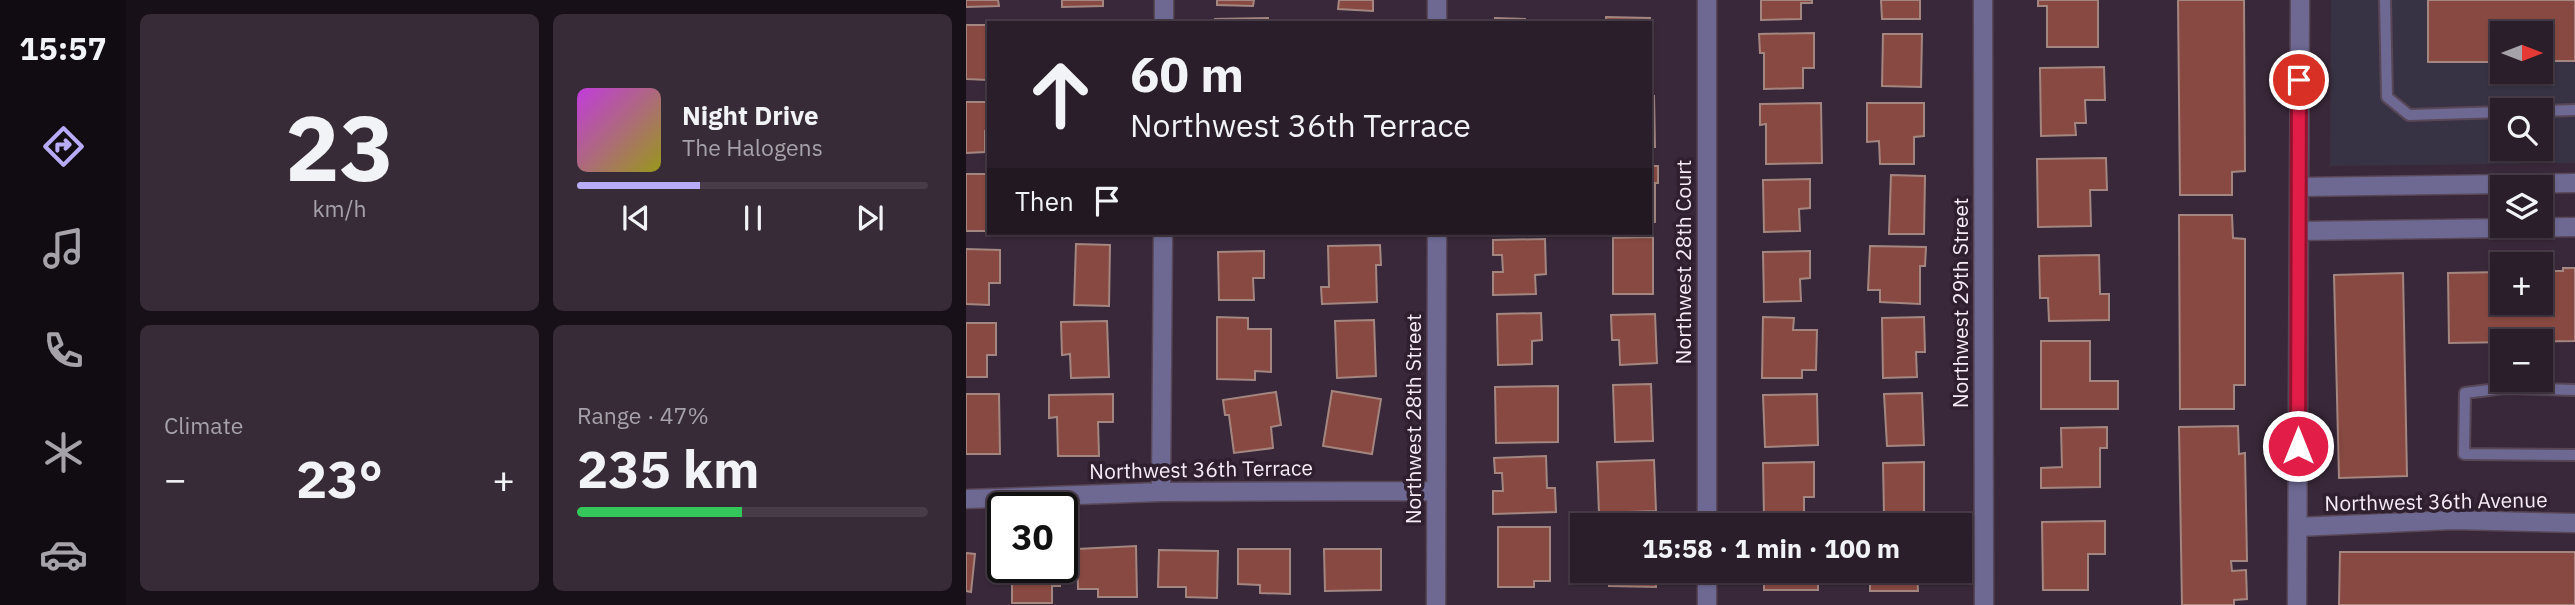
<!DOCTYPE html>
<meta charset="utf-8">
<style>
body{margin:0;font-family:"IBM Plex Sans",sans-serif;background:#372b37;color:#f1f3f6;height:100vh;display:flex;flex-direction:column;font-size:26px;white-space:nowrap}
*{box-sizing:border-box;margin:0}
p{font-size:23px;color:#a6a2a9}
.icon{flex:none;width:38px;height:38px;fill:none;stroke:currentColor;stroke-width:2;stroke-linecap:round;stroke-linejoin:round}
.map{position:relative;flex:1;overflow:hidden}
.sheet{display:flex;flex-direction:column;gap:14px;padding:14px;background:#181018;width:840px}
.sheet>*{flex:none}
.banner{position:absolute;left:21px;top:21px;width:665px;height:214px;border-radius:0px;box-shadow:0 2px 5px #0004,0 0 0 2px #473c47;background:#2b1e2b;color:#f1f3f6;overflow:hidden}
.needle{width:46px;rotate:90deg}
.tools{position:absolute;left:1524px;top:21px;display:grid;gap:14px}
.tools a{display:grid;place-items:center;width:63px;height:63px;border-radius:0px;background:#2b1e2b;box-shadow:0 2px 5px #0004,0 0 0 2px #473c47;font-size:35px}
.speed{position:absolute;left:21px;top:492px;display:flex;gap:14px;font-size:35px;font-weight:700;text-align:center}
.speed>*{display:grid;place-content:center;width:91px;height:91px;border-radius:50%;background:#2b1e2b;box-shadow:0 2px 5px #0004,0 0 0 2px #473c47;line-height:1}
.speed .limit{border:4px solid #111;border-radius:10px;background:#fff;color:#111}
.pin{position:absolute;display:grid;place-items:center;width:60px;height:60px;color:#fff;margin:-30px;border:4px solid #fff;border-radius:50%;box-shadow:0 2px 7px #0007}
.me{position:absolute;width:77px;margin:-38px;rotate:0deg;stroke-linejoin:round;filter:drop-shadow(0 0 5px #0008)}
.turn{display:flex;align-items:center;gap:24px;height:147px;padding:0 28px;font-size:32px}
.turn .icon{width:91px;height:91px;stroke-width:2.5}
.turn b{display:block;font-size:49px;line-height:60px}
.then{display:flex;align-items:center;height:66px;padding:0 28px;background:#0003;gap:14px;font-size:26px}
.big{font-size:52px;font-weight:700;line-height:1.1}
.sheet .tile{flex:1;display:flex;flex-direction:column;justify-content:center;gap:10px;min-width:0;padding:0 24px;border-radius:10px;background:#372b37}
.sheet .dial{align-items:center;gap:0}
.dial b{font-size:91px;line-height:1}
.song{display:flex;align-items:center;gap:21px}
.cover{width:84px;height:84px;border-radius:10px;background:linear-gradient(135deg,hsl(290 70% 55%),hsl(60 70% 35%))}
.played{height:7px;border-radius:4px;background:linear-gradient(90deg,#b8abf7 35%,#473c47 35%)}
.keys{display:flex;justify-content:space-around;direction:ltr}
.heat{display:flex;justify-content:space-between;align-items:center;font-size:38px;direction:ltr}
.charge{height:10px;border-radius:5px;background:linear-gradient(90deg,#34c759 47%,#473c47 0)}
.sheet .tiles{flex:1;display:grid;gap:14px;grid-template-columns:repeat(2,1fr)}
.trip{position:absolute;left:604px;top:513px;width:402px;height:70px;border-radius:0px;background:#2b1e2b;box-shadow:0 2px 5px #0004,0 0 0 2px #473c47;font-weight:700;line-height:70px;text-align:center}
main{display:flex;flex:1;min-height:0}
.tab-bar{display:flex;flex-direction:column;width:126px;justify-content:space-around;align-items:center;background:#110c11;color:#a6a2a9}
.tab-bar .icon{width:49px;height:49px}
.tab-bar .current{color:#b8abf7}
.tab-bar b{font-size:32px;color:#f1f3f6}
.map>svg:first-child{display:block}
.commercial{fill:#383344;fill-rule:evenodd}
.building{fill:#874941;stroke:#a48681;stroke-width:2}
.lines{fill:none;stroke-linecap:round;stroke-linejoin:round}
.lane-casing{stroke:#574757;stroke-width:14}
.street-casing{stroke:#574757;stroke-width:21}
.lane{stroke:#6e6993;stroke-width:10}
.street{stroke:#6e6993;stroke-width:18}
.route-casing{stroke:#92132f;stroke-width:18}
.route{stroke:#e11d48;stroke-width:12}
.labels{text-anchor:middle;stroke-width:7;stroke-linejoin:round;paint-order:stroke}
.street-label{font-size:21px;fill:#f6ebf7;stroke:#2f1f2f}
</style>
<main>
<nav class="tab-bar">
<b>15:57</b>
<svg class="icon current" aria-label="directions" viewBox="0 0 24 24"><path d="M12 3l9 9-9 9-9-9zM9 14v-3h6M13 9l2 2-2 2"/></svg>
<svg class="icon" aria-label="music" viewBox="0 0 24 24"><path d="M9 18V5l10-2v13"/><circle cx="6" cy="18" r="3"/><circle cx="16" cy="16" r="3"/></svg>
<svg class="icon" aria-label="phone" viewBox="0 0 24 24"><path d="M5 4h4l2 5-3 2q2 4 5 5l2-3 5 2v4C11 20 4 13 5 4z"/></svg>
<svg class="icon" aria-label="climate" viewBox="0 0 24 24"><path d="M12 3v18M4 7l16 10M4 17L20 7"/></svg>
<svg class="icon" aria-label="car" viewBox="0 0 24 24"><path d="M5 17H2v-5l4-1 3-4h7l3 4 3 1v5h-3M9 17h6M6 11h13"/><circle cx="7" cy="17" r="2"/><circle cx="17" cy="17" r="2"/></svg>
</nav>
<section class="sheet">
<div class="tiles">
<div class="tile dial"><b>23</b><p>km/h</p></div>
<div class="tile">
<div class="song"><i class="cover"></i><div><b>Night Drive</b><p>The Halogens</p></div></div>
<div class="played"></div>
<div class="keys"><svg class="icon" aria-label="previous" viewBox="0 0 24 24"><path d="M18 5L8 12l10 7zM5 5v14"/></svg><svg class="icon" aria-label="pause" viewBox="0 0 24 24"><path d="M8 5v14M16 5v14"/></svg><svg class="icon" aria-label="next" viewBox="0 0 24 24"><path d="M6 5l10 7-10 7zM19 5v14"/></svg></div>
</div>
<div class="tile"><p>Climate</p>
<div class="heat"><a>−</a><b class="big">23°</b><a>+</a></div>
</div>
<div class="tile"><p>Range · 47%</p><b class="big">235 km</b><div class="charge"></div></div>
</div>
</section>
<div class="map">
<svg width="1609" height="605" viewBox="0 0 1609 605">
<rect width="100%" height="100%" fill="#392839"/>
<path class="commercial" d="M1365 0H1609V163L1364 166ZM1536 33H1575V72H1536ZM1536 110H1575V149H1536Z"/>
<path class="building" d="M0 0H32L33 6 0 7Z
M96 0H137V6L96 7Z
M251 0H288L287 6 251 5Z
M373 0H407V11L372 9Z
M795 0H846V3H835V19L795 20Z
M915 0H954V19H916Z
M1072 0H1132V47H1081V6H1072Z
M1212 0H1278L1279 171 1266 172V195H1214Z
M1462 0H1609V61H1575V33H1536V62H1462Z
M640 17 684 18 683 23H640Z
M302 18V23H249V19Z
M529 18 559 19V23H529Z
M0 25H23L22 80 0 79Z
M848 33V68H837V88L798 89V53H794L793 34Z
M917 34H956L955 87 916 86Z
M1138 67 1139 100H1119L1120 123H1109L1110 135 1075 136 1074 68Z
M684 96H688L689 147H684Z
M0 102H23V131H19V152L0 153Z
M855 103 856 163 800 164V124L794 125V104Z
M901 103H958V136L948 137V164H914L913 141 901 142Z
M1140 158 1141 190H1124L1125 226 1072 227 1071 159Z
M684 166H692V183H689V222L684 223Z
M0 174H23L22 231H0Z
M925 175 959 176 958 234H923Z
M844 179V208L833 209 834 231 798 232 797 180Z
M1213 215H1266L1267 238 1279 239V385H1268V409H1214Z
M687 237V294H647V238Z
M579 239 580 274 569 275 570 294 527 295V272H537L536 255H527V240Z
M110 244 144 245 143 306 108 305Z
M414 245 415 265H410L411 302 356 304 355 287H363L362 246Z
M904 246 960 247 959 266H954V304L914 302V290H902Z
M0 249 34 250V283H23V305L0 304Z
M298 251V278H287L288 300H253L252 252Z
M844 251V278L834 279 835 301 798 302 797 252Z
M1133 255 1134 294H1143V320L1083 321 1082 298H1074L1073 256Z
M1597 268H1609V341L1483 343 1482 273 1536 272V303H1575V271H1597Z
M1437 273 1441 476 1373 478 1368 275Z
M575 313 576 340 566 341V364L532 365 531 314Z
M689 314 691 363 654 365 653 340H646L645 315Z
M251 317 282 318V329H305V372L289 371V380L251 379Z
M797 317 828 318 827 330H851L850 370H836V378H796Z
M958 317 959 352H950L951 377 917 378 916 318Z
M408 320 410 376 371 378 369 321Z
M141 321 143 377 105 378 104 354 96 355 95 322Z
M0 323H30V355H21V377H0Z
M1075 341H1124V381H1152V409H1075Z
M685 384 687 441 649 442 647 385Z
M592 386V442L530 443 529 387Z
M366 391 415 399 406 454 357 446Z
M310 392 315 425 305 427 307 448 268 453 263 415H259L257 400Z
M956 393 958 445 921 446 918 394Z
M0 394H33L34 454H0Z
M147 394V422H132L133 456H92L91 417 83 418V395Z
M851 394 852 445 799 447 797 395Z
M1272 426 1273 454 1279 453 1281 561H1265L1266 571 1280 570 1281 599 1268 600V605H1216L1213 427Z
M1141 427V448H1134V487L1075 488V468L1096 467 1095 428Z
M580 456 581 488H589L590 512 527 514V491H537L536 473H529L528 458Z
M688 460 690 511 633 513 631 462Z
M848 462V497H838V517L798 518 797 463Z
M958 462V514L918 515 917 463Z
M1139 521V554H1122V590H1077L1076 522Z
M532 527H584V581H568V587H532Z
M170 546 171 597H132V589H112L111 549Z
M32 549H37V567H94V586H86V603H46V582H32Z
M272 549H324V594L294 593V585L272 584Z
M358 549H415V590L359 591Z
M193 550 252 551 251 598 220 597V587H192Z
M1374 552H1609V605H1373Z
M0 553 9 554 5 592 0 591Z
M643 570H690V587L643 586Z
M798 570H852V590H798Z
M904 570H951L952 591H904Z"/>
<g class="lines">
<defs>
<path id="lane" d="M1419 0 1421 97 1443 115 1536 112
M1575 111 1609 110
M1609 390 1539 388 1499 393 1498 454 1609 455"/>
<path id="street" d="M741 0V525
M1017 0 1018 605
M198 23V0
M471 23V0
M1333 187 1609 183
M1333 231 1609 227
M195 492 197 233
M0 499 195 492 470 491
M1332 527 1487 520 1609 523
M741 570V605
M470 605 471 233
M1331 605 1334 0"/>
</defs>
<use href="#lane" class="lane-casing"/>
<use href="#street" class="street-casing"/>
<use href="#lane" class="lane"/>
<use href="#street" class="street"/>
</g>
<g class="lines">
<defs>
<path id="route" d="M1332 446 1333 80"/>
</defs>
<use href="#route" class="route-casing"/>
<use href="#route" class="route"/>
</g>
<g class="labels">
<g class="street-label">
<text transform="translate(718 262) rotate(-90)" y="7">Northwest 28th Court</text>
<text transform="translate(995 303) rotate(-90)" y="7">Northwest 29th Street</text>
<text transform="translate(448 419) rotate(-90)" y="7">Northwest 28th Street</text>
<text transform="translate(235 470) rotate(-1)" y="7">Northwest 36th Terrace</text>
<text transform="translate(1470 502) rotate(-1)" y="7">Northwest 36th Avenue</text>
</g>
</g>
</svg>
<div class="tools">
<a><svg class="needle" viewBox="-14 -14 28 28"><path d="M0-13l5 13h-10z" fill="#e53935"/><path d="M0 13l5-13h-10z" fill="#a6a2a9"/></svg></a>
<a><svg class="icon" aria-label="search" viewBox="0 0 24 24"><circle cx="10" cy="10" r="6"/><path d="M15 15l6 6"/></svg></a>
<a><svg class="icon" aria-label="layers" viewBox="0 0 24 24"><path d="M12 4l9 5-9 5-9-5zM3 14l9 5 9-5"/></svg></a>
<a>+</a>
<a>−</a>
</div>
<div class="speed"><div class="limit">30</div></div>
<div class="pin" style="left:1333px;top:80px;background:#d93025"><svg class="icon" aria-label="arrive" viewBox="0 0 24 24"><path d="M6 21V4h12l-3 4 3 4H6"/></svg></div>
<svg class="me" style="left:1332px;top:446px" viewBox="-20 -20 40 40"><circle r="17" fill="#e11d48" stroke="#fff" stroke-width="3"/><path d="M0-11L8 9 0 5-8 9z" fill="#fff"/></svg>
<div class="trip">15:58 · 1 min · 100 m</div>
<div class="banner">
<div class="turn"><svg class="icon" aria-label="ahead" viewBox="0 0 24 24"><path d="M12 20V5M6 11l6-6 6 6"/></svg><div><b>60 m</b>Northwest 36th Terrace</div></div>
<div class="then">Then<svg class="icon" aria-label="arrive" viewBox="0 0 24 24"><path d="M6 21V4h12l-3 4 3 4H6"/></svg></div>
</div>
</div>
</main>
